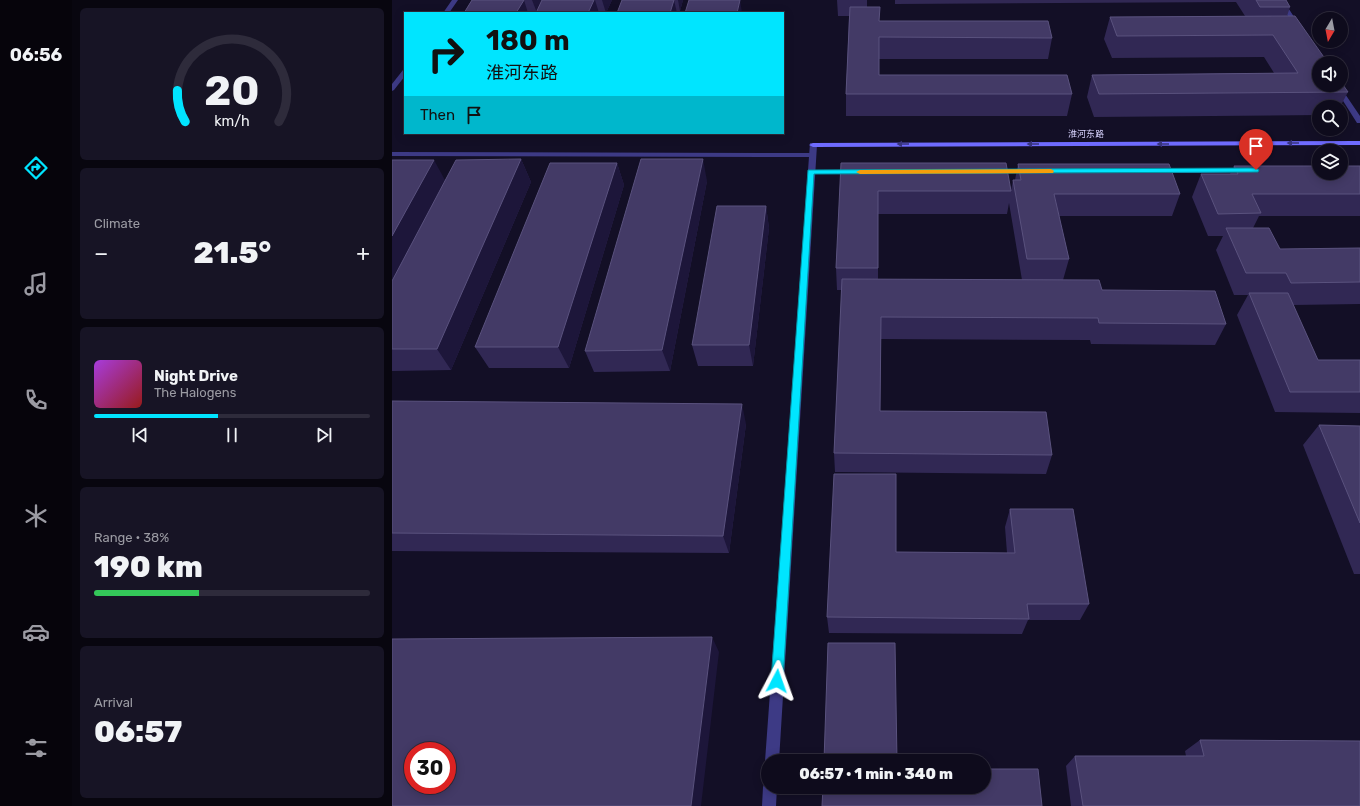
<!DOCTYPE html>
<meta charset="utf-8">
<style>
body{margin:0;font-family:Rubik,"Noto Sans SC",sans-serif;background:#171425;color:#f1f3f6;height:100vh;display:flex;flex-direction:column;font-size:15px;white-space:nowrap}
*{box-sizing:border-box;margin:0}
p{font-size:13px;color:#9b9ba3}
.icon{flex:none;width:22px;height:22px;fill:none;stroke:currentColor;stroke-width:2;stroke-linecap:round;stroke-linejoin:round}
.map{position:relative;flex:1;overflow:hidden}
.drawer{display:flex;flex-direction:column;gap:8px;padding:8px;background:#08060f;width:320px}
.drawer>*{flex:none}
.banner{position:absolute;left:12px;top:12px;width:380px;height:122px;border-radius:0px;box-shadow:0 2px 10px #0003,0 0 0 1px #2e2b3b;background:#00e5ff;color:#111;overflow:hidden}
.needle{width:26px;rotate:190deg}
.buttons{position:absolute;left:920px;top:12px;display:grid;gap:8px}
.buttons a{display:grid;place-items:center;width:36px;height:36px;border-radius:50%;background:#0e0b1c;box-shadow:0 2px 10px #0003,0 0 0 1px #2e2b3b;font-size:20px}
.speed{position:absolute;left:12px;top:742px;display:flex;gap:8px;font-size:20px;font-weight:700;text-align:center}
.speed>*{display:grid;place-content:center;width:52px;height:52px;border-radius:50%;background:#0e0b1c;box-shadow:0 2px 10px #0003,0 0 0 1px #2e2b3b;line-height:1}
.speed .limit{border:6px solid #d22;background:#fff;color:#111}
.pin{position:absolute;display:grid;place-items:center;width:34px;height:34px;color:#fff;margin:-41px -17px;border-radius:50% 50% 50% 0;rotate:-45deg;box-shadow:0 0 4px #0007}
.pin .icon{rotate:45deg}
.me{position:absolute;width:44px;margin:-22px;rotate:4deg;stroke-linejoin:round;filter:drop-shadow(0 0 3px #0008)}
.turn{display:flex;align-items:center;gap:14px;height:84px;padding:0 16px;font-size:18px}
.turn .icon{width:52px;height:52px;stroke-width:2.5}
.turn b{display:block;font-size:28px;line-height:34px}
.then{display:flex;align-items:center;height:38px;padding:0 16px;background:#0003;gap:8px;font-size:15px}
.big{font-size:30px;font-weight:800;line-height:1.1}
.drawer .card{flex:1;display:flex;flex-direction:column;justify-content:center;gap:6px;min-width:0;padding:0 14px;border-radius:6px;background:#171425}
.drawer .dial{align-items:center;gap:0}
.dial svg{height:104px;overflow:visible;fill:none;stroke:#2e2b3b;stroke-width:7;stroke-linecap:round;text-anchor:middle}
.dial text{fill:#f1f3f6;stroke:none}
.song{display:flex;align-items:center;gap:12px}
.cover{width:48px;height:48px;border-radius:6px;background:linear-gradient(135deg,hsl(280 70% 55%),hsl(0 70% 35%))}
.played{height:4px;border-radius:2px;background:linear-gradient(90deg,#00e5ff 45%,#2e2b3b 45%)}
.keys{display:flex;justify-content:space-around;direction:ltr}
.heat{display:flex;justify-content:space-between;align-items:center;font-size:22px;direction:ltr}
.charge{height:6px;border-radius:3px;background:linear-gradient(90deg,#34c759 38%,#2e2b3b 0)}
.trip{position:absolute;left:369px;top:754px;width:230px;height:40px;border-radius:20px;background:#0e0b1c;box-shadow:0 2px 10px #0003,0 0 0 1px #2e2b3b;font-weight:800;line-height:40px;text-align:center}
main{display:flex;flex:1;min-height:0}
.menu{display:flex;flex-direction:column;width:72px;justify-content:space-around;align-items:center;background:#06040b;color:#9b9ba3}
.menu .icon{width:28px;height:28px}
.menu .on{color:#00e5ff}
.menu b{font-size:18px;color:#f1f3f6}
.map>svg:first-child{display:block}
.lines{fill:none;stroke-linecap:round;stroke-linejoin:round}
.service{fill:#3d3a85;fill-rule:evenodd}
.minor{fill:#3d3a85;fill-rule:evenodd}
.secondary{fill:#6f6bff;fill-rule:evenodd}
.wall{fill:#312854;fill-rule:evenodd}
.shaded-wall{fill:#1d163a}
.building{fill:#433a66;stroke:#5a527e;fill-rule:evenodd}
.oneway{fill:#38347d}
.route{fill:#00e5ff;stroke:#0095a6}
.slow{fill:#f59e0b}
.labels{text-anchor:middle;stroke-width:4;stroke-linejoin:round;paint-order:stroke}
.far-street-label{font-size:9px;fill:#d9d4ff;stroke:#130f26}
</style>
<main>
<nav class="menu">
<b>06:56</b>
<svg class="icon on" aria-label="directions" viewBox="0 0 24 24"><path d="M12 3l9 9-9 9-9-9zM9 14v-3h6M13 9l2 2-2 2"/></svg>
<svg class="icon" aria-label="music" viewBox="0 0 24 24"><path d="M9 18V5l10-2v13"/><circle cx="6" cy="18" r="3"/><circle cx="16" cy="16" r="3"/></svg>
<svg class="icon" aria-label="phone" viewBox="0 0 24 24"><path d="M5 4h4l2 5-3 2q2 4 5 5l2-3 5 2v4C11 20 4 13 5 4z"/></svg>
<svg class="icon" aria-label="climate" viewBox="0 0 24 24"><path d="M12 3v18M4 7l16 10M4 17L20 7"/></svg>
<svg class="icon" aria-label="car" viewBox="0 0 24 24"><path d="M5 17H2v-5l4-1 3-4h7l3 4 3 1v5h-3M9 17h6M6 11h13"/><circle cx="7" cy="17" r="2"/><circle cx="17" cy="17" r="2"/></svg>
<svg class="icon" aria-label="filters" viewBox="0 0 24 24"><path d="M4 7h16M4 17h16"/><circle cx="9" cy="7" r="2"/><circle cx="15" cy="17" r="2"/></svg>
</nav>
<section class="drawer">
<div class="card dial"><svg viewBox="0 0 100 80">
<path d="M14 69A42 42 0 1 1 86 69"/>
<path d="M14 69A42 42 0 0 1 8 45" stroke="#00e5ff"/>
<text x="50" y="56" font-size="32" font-weight="700">20</text>
<text x="50" y="72" font-size="11">km/h</text>
</svg></div>
<div class="card"><p>Climate</p>
<div class="heat"><a>−</a><b class="big">21.5°</b><a>+</a></div>
</div>
<div class="card">
<div class="song"><i class="cover"></i><div><b>Night Drive</b><p>The Halogens</p></div></div>
<div class="played"></div>
<div class="keys"><svg class="icon" aria-label="previous" viewBox="0 0 24 24"><path d="M18 5L8 12l10 7zM5 5v14"/></svg><svg class="icon" aria-label="pause" viewBox="0 0 24 24"><path d="M8 5v14M16 5v14"/></svg><svg class="icon" aria-label="next" viewBox="0 0 24 24"><path d="M6 5l10 7-10 7zM19 5v14"/></svg></div>
</div>
<div class="card"><p>Range · 38%</p><b class="big">190 km</b><div class="charge"></div></div>
<div class="card"><p>Arrival</p><b class="big">06:57</b></div>
</section>
<div class="map">
<svg width="968" height="806" viewBox="0 0 968 806">
<rect width="100%" height="100%" fill="#130f26"/>
<g class="lines">
<path class="service" d="M60 0H66L57 13H51Z
M13 69V76L2 90 0 91V84L11 70Z
M0 152 420 153 424 155 420 157 0 156Z"/>
<path class="minor" d="M885 0H891L908 26 907 27H903Z
M941 85H947L968 116V123H965Z
M418 143H424L425 145 387 761H376V766L373 761Z
M376 781V787H385L384 806H370L371 787 373 782Z"/>
<path class="secondary" d="M968 141V145L421 147 417 145 421 143Z
M853 168H856V172L767 173 763 171 767 169Z
M600 169H637L641 171 637 173H603L599 171Z
M416 170H461L465 172 461 174H416Z"/>
</g>
<path class="wall" d="M80 0H220L214 13H72Z
M230 0H291L288 11H284L285 13H225Z
M445 0H475V7L487 21 660 38 656 59H487V75L680 94 675 116H454V94L457 16H446Z
M503 0H894L898 7 895 16 956 92 948 107H927V115L702 117 695 97 700 75 882 73 872 57 720 58 712 39 718 17 853 16 844 2 503 4Z
M129 159 139 182 59 370 0 371V160L53 180Z
M225 163 232 185 177 368H97L83 347Z
M449 163 619 191 621 180H623L626 164 788 194 780 216H667L677 259 671 280 834 324 823 345 699 344 698 340 489 339 488 411 660 455 654 474 443 472 442 453 450 290H445L444 268ZM617 203 630 280 486 279V214H615Z
M842 166H968V216H867L861 228 888 249 968 248V304L901 305 926 360H968V413L883 412 845 315 856 295H842L824 250 831 236H816L800 197 809 174H838Z
M315 181 278 371 202 372 193 351Z
M374 206 377 228 361 366H306L300 345Z
M0 401 354 424 337 553 0 551Z
M927 425 968 426V574H962L911 445Z
M618 509 697 604 688 620H636L630 634 437 633 435 617 504 552 615 553 613 527Z
M808 740 968 806H679L674 766 683 756H794L793 751Z"/>
<path class="shaded-wall" d="M132 0 136 13H124Z
M140 0H152L145 13Z
M202 0H203L207 13H196Z
M210 0H220L214 13Z
M282 0 285 13H278Z
M286 0H291L288 11Z
M348 0 350 13H345Z
M129 159 139 182 59 370 45 349Z
M311 159 315 181 278 371 270 350Z
M42 160 54 182 0 286V236Z
M225 163 232 185 177 368 166 347Z
M374 206 377 228 361 366 357 345Z
M350 404 354 424 337 553 331 536Z
M320 637 327 652 309 806H299Z"/>
<path class="building" d="M80 0H132L124 13H72Z
M150 0H202L196 13H144Z
M230 0H282L278 13H225Z
M297 0H348L345 13H293Z
M864 0H894L898 7H868Z
M458 7H488L487 21H656L660 38 487 37V75H675L680 94H454Z
M903 16 936 63H927V85H949V82L956 92 707 94 700 75 906 73 881 35 725 36 718 17Z
M129 159 45 349H0V281L64 160Z
M249 159H311L270 350 193 351Z
M0 160H42L0 236Z
M158 163H225L166 347H83Z
M449 163H614L619 191H486V268H444Z
M626 164H777L788 194H662L677 259H635L621 180H629Z
M842 166H927V173H949V166H968V194H860L869 213 826 214 809 174H846Z
M325 206H374L357 345H300Z
M834 228H877L888 249 968 248V282L899 283 894 273H854Z
M450 279 707 280 710 290 823 291 834 324 707 323 706 318 489 317 488 411 654 412 660 455 442 453Z
M857 293H896L926 360H968V392H898Z
M0 401 350 404 331 536 0 533Z
M927 425 968 426V523Z
M442 474H504V552L623 553 618 509H681L697 604H635L637 619 435 617Z
M320 637 299 806H0V639ZM21 751H55V785H21Z
M436 643H503L505 761H432Z
M808 740 968 741V806H691L683 756H812Z
M592 769H646L650 806H430L431 787H592Z"/>
<defs><path id="oneway-solid" d="M-6-.8H1V-3.2L6.5 0L1 3.2V.8H-6Z"/></defs>
<g class="oneway">
<use href="#oneway-solid" transform="translate(901 143) rotate(180)"/>
<use href="#oneway-solid" transform="translate(511 144) rotate(180)"/>
<use href="#oneway-solid" transform="translate(641 144) rotate(180)"/>
<use href="#oneway-solid" transform="translate(771 144) rotate(180)"/>
</g>
<path class="route" d="M864 168 867 170 866 172 422 174 391 681 389 685 385 687 381 685 379 681 416 170Z"/>
<path class="slow" d="M659 169 662 171 661 173 468 174 464 172 468 170Z"/>
<g class="labels">
<g class="far-street-label">
<text x="694" y="137">淮河东路</text>
</g>
</g>
</svg>
<div class="buttons">
<a><svg class="needle" viewBox="-14 -14 28 28"><path d="M0-13l5 13h-10z" fill="#e53935"/><path d="M0 13l5-13h-10z" fill="#9b9ba3"/></svg></a>
<a><svg class="icon" aria-label="sound" viewBox="0 0 24 24"><path d="M4 9h4l5-4v14l-5-4H4zM17 9q2 3 0 6"/></svg></a>
<a><svg class="icon" aria-label="search" viewBox="0 0 24 24"><circle cx="10" cy="10" r="6"/><path d="M15 15l6 6"/></svg></a>
<a><svg class="icon" aria-label="layers" viewBox="0 0 24 24"><path d="M12 4l9 5-9 5-9-5zM3 14l9 5 9-5"/></svg></a>
</div>
<div class="speed"><div class="limit">30</div></div>
<div class="pin" style="left:864px;top:170px;background:#d93025"><svg class="icon" aria-label="arrive" viewBox="0 0 24 24"><path d="M6 21V4h12l-3 4 3 4H6"/></svg></div>
<svg class="me" style="left:385px;top:681px" viewBox="-20 -20 40 40"><path d="M0-17L14 15 0 8-14 15z" fill="#00e5ff" stroke="#fff" stroke-width="4"/></svg>
<div class="trip">06:57 · 1 min · 340 m</div>
<div class="banner">
<div class="turn"><svg class="icon" aria-label="right" viewBox="0 0 24 24"><path d="M7 20v-9h11M14 6l5 5-5 5"/></svg><div><b>180 m</b>淮河东路</div></div>
<div class="then">Then<svg class="icon" aria-label="arrive" viewBox="0 0 24 24"><path d="M6 21V4h12l-3 4 3 4H6"/></svg></div>
</div>
</div>
</main>
